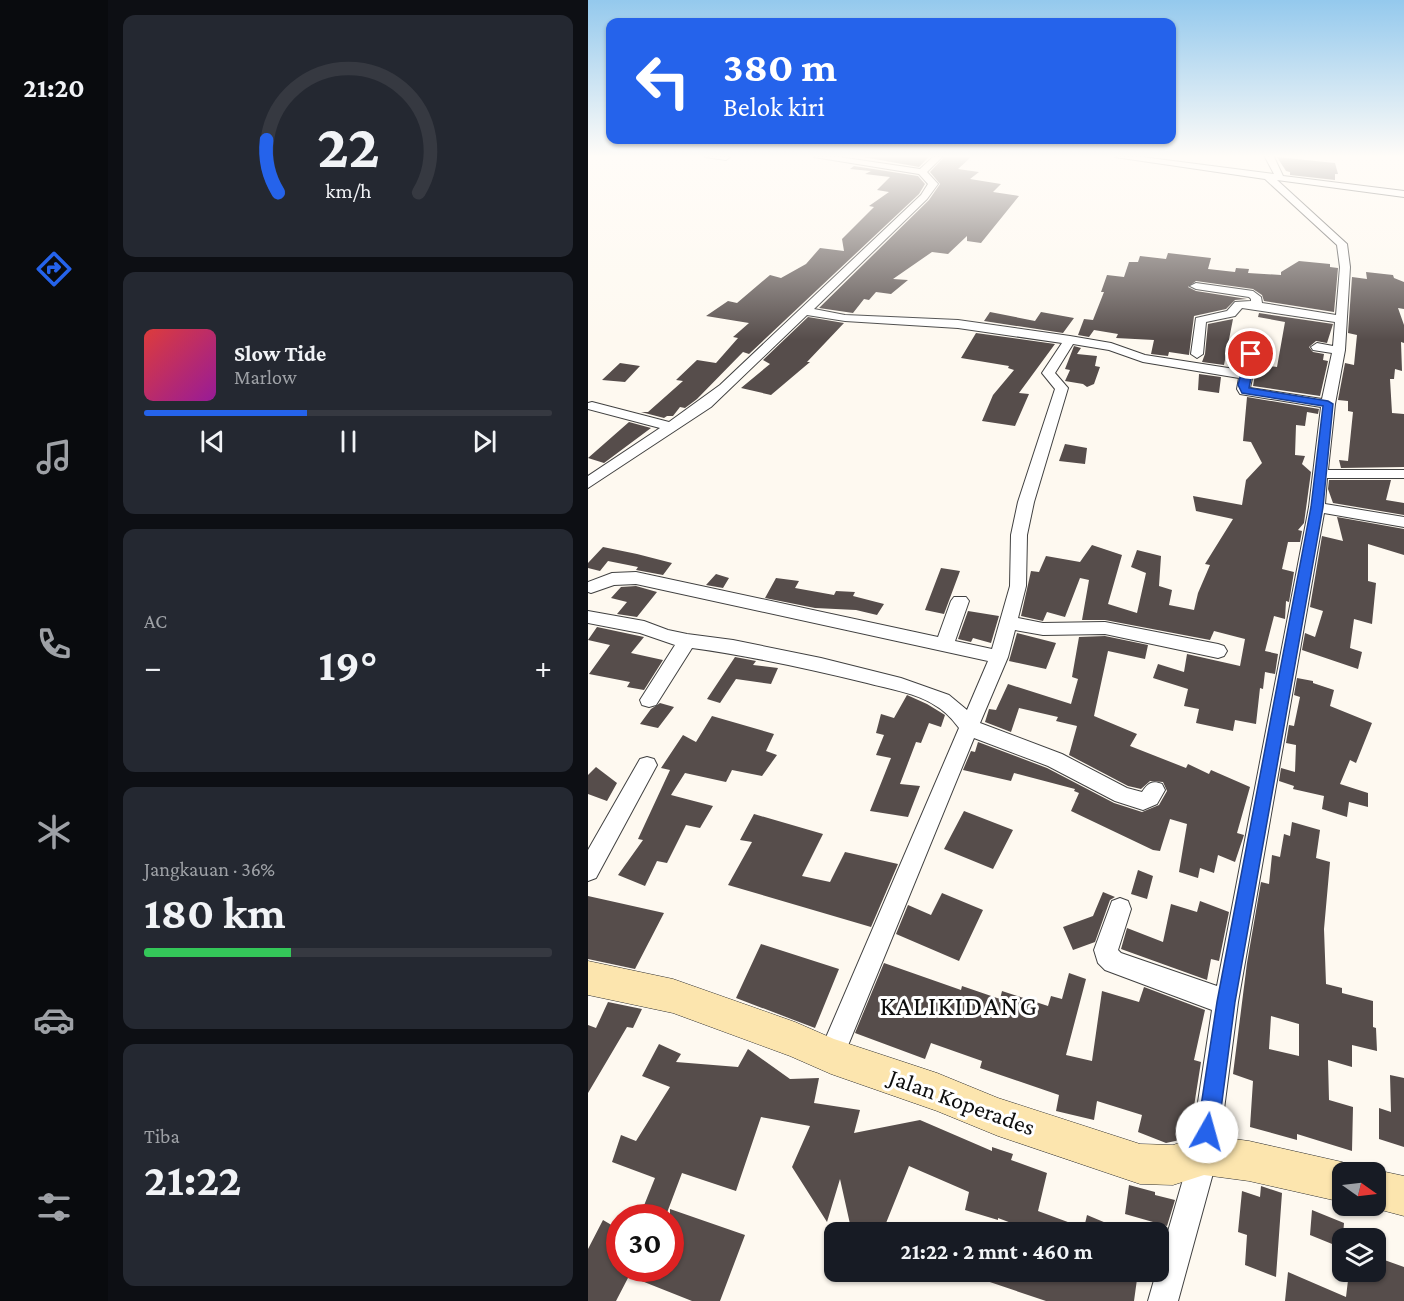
<!DOCTYPE html>
<html lang="id">
<meta charset="utf-8">
<style>
body{margin:0;font-family:"Crimson Pro",serif;background:#242831;color:#f1f3f6;height:100vh;display:flex;flex-direction:column;font-size:22px;white-space:nowrap}
*{box-sizing:border-box;margin:0}
p{font-size:20px;color:#9ea1a6}
.icon{flex:none;width:33px;height:33px;fill:none;stroke:currentColor;stroke-width:2;stroke-linecap:round;stroke-linejoin:round}
.map{position:relative;flex:1;overflow:hidden}
.side{display:flex;flex-direction:column;gap:15px;padding:15px;background:#0d0f14;width:480px}
.side>*{flex:none}
.hud{position:absolute;left:18px;top:18px;width:570px;height:126px;border-radius:12px;box-shadow:0 2px 4px #0004;background:#2563eb;color:#fff;overflow:hidden}
.needle{width:39px;rotate:104deg}
.buttons{position:absolute;left:744px;top:1162px;display:grid;gap:12px}
.buttons a{display:grid;place-items:center;width:54px;height:54px;border-radius:12px;background:#171b24;box-shadow:0 2px 4px #0004;font-size:30px}
.speed{position:absolute;left:18px;top:1204px;display:flex;gap:12px;font-size:30px;font-weight:700;text-align:center}
.speed>*{display:grid;place-content:center;width:78px;height:78px;border-radius:50%;background:#171b24;box-shadow:0 2px 4px #0004;line-height:1}
.speed .limit{border:9px solid #d22;background:#fff;color:#111}
.pin{position:absolute;display:grid;place-items:center;width:51px;height:51px;color:#fff;margin:-26px;border:3px solid #fff;border-radius:50%;box-shadow:0 2px 6px #0007}
.me{position:absolute;width:66px;margin:-33px;rotate:7deg;stroke-linejoin:round;filter:drop-shadow(0 0 4px #0008)}
.turn{display:flex;align-items:center;gap:21px;height:126px;padding:0 18px;font-size:27px}
.turn .icon{width:78px;height:78px;stroke-width:2.5}
.turn b{display:block;font-size:42px;line-height:51px}
.big{font-size:45px;font-weight:700;line-height:1.1}
.side .card{flex:1;display:flex;flex-direction:column;justify-content:center;gap:9px;min-width:0;padding:0 21px;border-radius:12px;background:#242831}
.side .dial{align-items:center;gap:0}
.dial svg{height:156px;overflow:visible;fill:none;stroke:#363941;stroke-width:7;stroke-linecap:round;text-anchor:middle}
.dial text{fill:#f1f3f6;stroke:none}
.song{display:flex;align-items:center;gap:18px}
.cover{width:72px;height:72px;border-radius:9px;background:linear-gradient(135deg,hsl(0 70% 55%),hsl(300 70% 35%))}
.played{height:6px;border-radius:3px;background:linear-gradient(90deg,#2563eb 40%,#363941 40%)}
.keys{display:flex;justify-content:space-around;direction:ltr}
.heat{display:flex;justify-content:space-between;align-items:center;font-size:33px;direction:ltr}
.charge{height:9px;border-radius:4px;background:linear-gradient(90deg,#34c759 36%,#363941 0)}
.trip{position:absolute;left:236px;top:1222px;width:345px;height:60px;border-radius:12px;background:#171b24;box-shadow:0 2px 4px #0004;font-weight:700;line-height:60px;text-align:center}
main{display:flex;flex:1;min-height:0}
.dock{display:flex;flex-direction:column;width:108px;justify-content:space-around;align-items:center;background:#090b0e;color:#9ea1a6}
.dock .icon{width:42px;height:42px}
.dock .on{color:#2563eb}
.dock b{font-size:27px;color:#f1f3f6}
.map>svg:first-child{display:block}
.building{fill:#564d4b;fill-rule:evenodd}
.lines{fill:none;stroke-linecap:round;stroke-linejoin:round}
.street-casing{stroke:#414141;stroke-width:2}
.secondary-casing{stroke:#303030;stroke-width:1}
.street{fill:#fff;fill-rule:evenodd}
.secondary{fill:#fce5ae;fill-rule:evenodd}
.route{fill:#2563eb;stroke:#184099;stroke-width:1.5}
.labels{text-anchor:middle;stroke-width:6;stroke-linejoin:round;paint-order:stroke}
.near-street-label{font-size:24px;fill:#0e0e0e;stroke:#fff}
.near-quarter-label{font-size:27px;letter-spacing:1.5px;fill:#0e0e0e;stroke:#fff}
</style>
<main>
<nav class="dock">
<b>21:20</b>
<svg class="icon on" aria-label="directions" viewBox="0 0 24 24"><path d="M12 3l9 9-9 9-9-9zM9 14v-3h6M13 9l2 2-2 2"/></svg>
<svg class="icon" aria-label="music" viewBox="0 0 24 24"><path d="M9 18V5l10-2v13"/><circle cx="6" cy="18" r="3"/><circle cx="16" cy="16" r="3"/></svg>
<svg class="icon" aria-label="phone" viewBox="0 0 24 24"><path d="M5 4h4l2 5-3 2q2 4 5 5l2-3 5 2v4C11 20 4 13 5 4z"/></svg>
<svg class="icon" aria-label="climate" viewBox="0 0 24 24"><path d="M12 3v18M4 7l16 10M4 17L20 7"/></svg>
<svg class="icon" aria-label="car" viewBox="0 0 24 24"><path d="M5 17H2v-5l4-1 3-4h7l3 4 3 1v5h-3M9 17h6M6 11h13"/><circle cx="7" cy="17" r="2"/><circle cx="17" cy="17" r="2"/></svg>
<svg class="icon" aria-label="filters" viewBox="0 0 24 24"><path d="M4 7h16M4 17h16"/><circle cx="9" cy="7" r="2"/><circle cx="15" cy="17" r="2"/></svg>
</nav>
<section class="side">
<div class="card dial"><svg viewBox="0 0 100 80">
<path d="M14 69A42 42 0 1 1 86 69"/>
<path d="M14 69A42 42 0 0 1 8 42" stroke="#2563eb"/>
<text x="50" y="56" font-size="32" font-weight="700">22</text>
<text x="50" y="72" font-size="11">km/h</text>
</svg></div>
<div class="card">
<div class="song"><i class="cover"></i><div><b>Slow Tide</b><p>Marlow</p></div></div>
<div class="played"></div>
<div class="keys"><svg class="icon" aria-label="previous" viewBox="0 0 24 24"><path d="M18 5L8 12l10 7zM5 5v14"/></svg><svg class="icon" aria-label="pause" viewBox="0 0 24 24"><path d="M8 5v14M16 5v14"/></svg><svg class="icon" aria-label="next" viewBox="0 0 24 24"><path d="M6 5l10 7-10 7zM19 5v14"/></svg></div>
</div>
<div class="card"><p>AC</p>
<div class="heat"><a>−</a><b class="big">19°</b><a>+</a></div>
</div>
<div class="card"><p>Jangkauan · 36%</p><b class="big">180 km</b><div class="charge"></div></div>
<div class="card"><p>Tiba</p><b class="big">21:22</b></div>
</section>
<div class="map">
<svg width="816" height="1301" viewBox="0 0 816 1301">
<rect width="100%" height="100%" fill="#fef9f0"/>
<path class="building" d="M275 157H341L331 167Z
M356 157H383L370 169 391 172 382 179 413 184 405 192 431 196 393 243 379 241V236L360 254 344 252 305 279 320 280 303 294 288 292 281 300 276 299 265 313 231 308 341 200 352 184 342 172Z
M689 157 747 163 750 174H747V180L702 175V172L698 171Z
M266 166 330 176 337 184 331 194 161 354 155 352 109 399 97 408 92 407 85 416H79L76 418 53 412H60L95 381 88 380 109 360 128 363 150 338 145 337 161 323 118 316 140 301 149 303 182 275 193 278 218 264 232 248 256 251 254 239 286 207 281 206 301 192 289 190 302 177 277 174 283 171 262 169Z
M580 253 623 258 620 269 647 272 648 268 661 269 660 273 693 275V272L711 261 742 264V267L750 268 746 312 676 301 674 295 665 289 608 281 600 287 608 291 659 299 647 300 638 309 606 316 601 355 581 352 580 356 563 354 566 340 528 338 530 334 506 330 501 337 490 335 496 319 505 320 516 292H513L519 275 536 277 541 262H550L552 256 578 259Z
M778 272 805 275 806 278 816 282V309L810 308 816 325V343L813 342 814 371 807 369 806 379H802L804 413 816 414V467L753 468 751 460 760 461 765 412 760 411V401L750 400 757 363 766 365 769 335 760 333 764 277 779 279Z
M402 312 447 321 453 312 486 318 475 333 396 321Z
M671 313 745 324 739 343 728 341 721 347 725 352 736 354 735 360 740 361 732 396 665 386 669 364 689 367 697 322 670 317Z
M220 317 256 323 219 362H222L183 395 153 388 182 364 175 360Z
M645 319 636 365 614 362 617 354 620 324Z
M388 333 467 344 431 393 441 394 427 426 394 421 405 395 426 370 420 368 421 366 373 358Z
M486 346 493 348 489 354 509 356 507 366 512 367 506 384 499 387 495 384 477 381 482 370 477 369Z
M32 363 52 366 37 382 14 380Z
M611 374 633 377 631 393 610 390Z
M659 397 731 409 730 414 719 412 717 426 708 425 707 455 717 456 714 464 723 472 716 523 710 530 714 531 712 542H700L694 569 706 572 701 602 698 601 697 619 686 616 677 651 690 654 687 674 677 672 675 689 672 688 668 724 647 720 645 731 608 723 611 709 596 706 600 689 565 678 570 664 596 672 599 654 652 666 657 639 626 631 622 640 517 620H494L501 580 492 578 477 617 459 612 455 621 433 616 443 571 451 572 458 556 492 562 504 545 534 555 520 604 549 613 558 573 543 567 549 550 573 556 571 586 584 590 581 605 606 610 610 593 622 565 617 564 645 519 608 511 605 496 654 505 658 480 674 463 663 442 655 441Z
M41 422 63 428 16 463 0 458Z
M477 444 499 448 497 464 471 461Z
M741 480H803L798 500 816 503V515L745 503 740 489Z
M749 517 816 529V555L780 544V581L788 583 784 624 766 619 762 648 774 652 770 669 714 650 717 633 727 637 735 611 722 607 734 536 755 541Z
M15 547 49 554 84 563 75 575 48 570 50 567 20 561 12 571 0 568V563Z
M353 568 372 571 356 614 337 610Z
M128 574 141 578 135 588 118 585Z
M188 578 211 581 207 588 246 595 248 591 267 592 265 596 296 604 289 615 268 610 227 608 177 598Z
M48 586 69 592 49 617 29 614 39 602 23 598 33 587Z
M380 611 411 616 403 643 385 638 383 642 370 639Z
M9 627 56 637 43 653 75 660 56 690 39 687 42 682 1 674 22 645 0 640Z
M429 633 468 643 458 669 421 661Z
M517 636 560 645 557 659 520 651 506 716 549 734 542 746 598 768 600 764 621 774 623 770 662 787 649 833 656 835 647 862 630 855 626 873 612 868 610 878 591 872 599 824 582 819 572 851 565 850 483 811 491 793 486 791 487 789 426 773 423 781 375 770 383 751 387 752 390 742 459 768 526 803 554 812 571 805 579 791 575 782 562 781 553 789 540 786 481 755 489 726 468 721 470 717 431 708 423 732 397 722 401 709 408 710 420 684 483 704 490 679 484 677 491 637Z
M147 657 168 661 165 665 190 668 183 684 148 679 132 703 119 699Z
M709 678 725 681V683L746 690 742 706 784 723 768 763 762 760 752 784 780 793V807L761 802 759 817 734 809 736 796 705 789 706 786 691 781 693 768 707 772 708 745 698 743 701 725 706 726 712 697 706 695Z
M319 695 339 704 357 715 353 727 341 723 333 743 328 742 312 784 332 786 320 817 282 811 303 758 288 755 296 735 288 733 293 714 306 718Z
M72 703 86 707 70 728 52 724 63 709Z
M124 716 186 734 178 751 189 755 174 776 144 770 138 782 97 773 83 795 125 806 112 828 98 825 79 863 69 861 57 886 30 875 55 840 50 839 82 770 73 768 95 735 108 742Z
M8 767 29 783 19 801 0 794V775Z
M376 811 425 830 405 869 356 849Z
M166 814 235 834 214 876 242 882 257 852 310 864 283 927 140 885 164 842 152 840Z
M704 822 732 830 728 858 742 862 736 929 738 984 754 988V993L785 1001V1027L788 1028 789 1051 764 1045V1067L740 1060 741 1100 765 1107 764 1151 709 1134V1140L662 1127 665 1081 645 1074 659 963 673 882 681 884 684 855 692 857 696 834 702 836ZM683 1016 711 1024V1056L681 1049Z
M550 870 565 876 559 899 543 894Z
M515 892 527 897 522 900 507 942 485 950 475 927 505 916Z
M354 893 395 910 371 961 308 934 320 905 343 915Z
M0 896 76 913 47 969 0 959Z
M612 901 641 912 631 961 623 959 619 980 533 949 539 928 575 942 583 904 609 912Z
M173 944 251 969 227 1028 148 998Z
M296 963 373 990 374 986 412 999 414 991 460 1006 463 996 474 999 481 973 498 979 478 1055 504 1061 514 991 551 1002 556 987 617 1010 606 1060 613 1062 601 1138 578 1143 550 1132 554 1115 509 1101 506 1120 468 1111 471 1095 392 1068 394 1061 343 1043 337 1059 267 1033Z
M20 1002 54 1009 45 1028 39 1027 0 1093V1025L8 1028Z
M71 1044 93 1054 88 1062 150 1067 160 1049 202 1079 231 1078 226 1103 272 1110 266 1133 332 1120 404 1151V1147L425 1154 423 1160 459 1173 450 1211 496 1228 499 1215 542 1233H450L410 1218V1220L377 1210 381 1192 321 1166 294 1233H264L252 1179 239 1222 204 1167 222 1126 173 1117 148 1191 94 1173 77 1218H51L67 1178 24 1162 33 1135 48 1141 82 1087 54 1076Z
M802 1075 816 1078V1147L791 1139V1108L803 1112Z
M541 1185 567 1192V1195L587 1200 579 1226 537 1214Z
M673 1186 694 1193 688 1277 657 1265 659 1235 650 1232 654 1191 672 1197Z
M82 1209 157 1235 132 1301H104L41 1276 28 1301H0V1249L15 1220 32 1230V1269H82Z
M724 1210 756 1223 754 1248 722 1235Z
M788 1257 816 1267V1301H697L700 1272 758 1297 761 1272H788Z
M379 1272H475L495 1278 496 1272H550L546 1301H458L378 1274Z"/>
<g class="lines">
<defs>
<path id="street" d="M117 157H142L138 160Z
M226 157H251L332 169 345 157H354L339 172 350 184 339 199 226 309 257 315 370 320 482 336 523 343 557 355 653 370 657 354 663 350 669 354 662 388 734 399 744 353 725 350 723 347 729 343 745 346 747 322 654 308 647 316 618 322 615 354 609 358 603 354 608 318 639 311 647 302 663 301V299L661 297 608 289 602 286 608 283 665 291 673 297 674 303 748 315 752 267 749 245 677 179 527 157H554L686 174 677 157H686L695 176 816 191V197L689 180 759 244 762 267 757 350 747 404 740 470H816V478H739L737 504 816 517V527L736 513 650 1002 630 1155 590 1301H560L602 1155 624 1010 517 970 510 963 506 950 524 901 532 898 540 901 543 909 530 950 533 953 629 986 721 507 733 407 652 394 649 389 651 378 555 362 521 350 485 344 467 373 480 388 446 502 439 535 438 586 430 618 455 623 517 622 630 644 636 646 639 651 636 656 630 658 517 634 455 635 427 630 420 657 392 723 474 754 539 788 554 792C560 783 564 780 574 784L577 790 569 804 555 810 527 801 460 766 386 738 252 1065 243 1069 234 1065 230 1056 371 728C365 720 357 711 348 706 329 693 301 689 279 683 221 669 163 656 104 648L68 705 61 707 54 705 52 700 87 645 52 633 0 623V611L56 621 80 630 99 634 145 640 233 658 313 678 361 695 379 710 400 661 48 584 26 585 3 593 0 592V582L24 573 48 572 350 637 363 601 366 597H378L381 601 367 641 404 649 422 586 423 535 430 502 467 389 454 373 474 343 370 328 257 321 219 315 123 407 0 488V476L72 428 0 409V403L4 402 81 422 132 385 333 195 340 184 331 174Z
M59 757 66 759 69 765 8 878 0 881V850L52 759Z"/>
<path id="secondary" d="M0 961 85 979 207 1022 246 1039 349 1073 410 1098 552 1144 585 1145 616 1135 661 1141 754 1162 768 1168 770 1173H754V1202L661 1181 616 1175 585 1185 552 1184 410 1136 349 1111 243 1074 202 1056 85 1013 0 995Z
M788 1170 816 1176V1216L778 1206H788V1173H781Z"/>
</defs>
<use href="#street" class="street-casing"/>
<use href="#secondary" class="secondary-casing"/>
<use href="#street" class="street"/>
<use href="#secondary" class="secondary"/>
</g>
<linearGradient id="sky" x2="0" y2="1"><stop stop-color="#94c9ed"/><stop offset="0.46" stop-color="#fffcf8"/><stop offset="1" stop-color="#fffcf8" stop-opacity="0"/></linearGradient>
<rect width="816" height="340" fill="url(#sky)"/>
<path class="route" d="M663 351 668 354 661 388 740 401 745 404 735 507 647 1002 630 1132 626 1140 619 1143 612 1140 609 1132 629 1002 723 507 735 406 654 393 650 385 658 354Z"/>
<g class="labels">
<g class="near-street-label">
<text transform="translate(374 1102) rotate(20)" y="8">Jalan Koperades</text>
</g>
<g class="near-quarter-label">
<text x="371" y="1015">KALIKIDANG</text>
</g>
</g>
</svg>
<div class="buttons">
<a><svg class="needle" viewBox="-14 -14 28 28"><path d="M0-13l5 13h-10z" fill="#e53935"/><path d="M0 13l5-13h-10z" fill="#9ea1a6"/></svg></a>
<a><svg class="icon" aria-label="layers" viewBox="0 0 24 24"><path d="M12 4l9 5-9 5-9-5zM3 14l9 5 9-5"/></svg></a>
</div>
<div class="speed"><div class="limit">30</div></div>
<div class="pin" style="left:663px;top:354px;background:#d93025"><svg class="icon" aria-label="arrive" viewBox="0 0 24 24"><path d="M6 21V4h12l-3 4 3 4H6"/></svg></div>
<svg class="me" style="left:619px;top:1132px" viewBox="-20 -20 40 40"><circle r="19" fill="#fff"/><path d="M0-13L10 11 0 6-10 11z" fill="#2563eb"/></svg>
<div class="trip">21:22 · 2 mnt · 460 m</div>
<div class="hud">
<div class="turn"><svg class="icon" aria-label="left" viewBox="0 0 24 24"><path d="M17 20v-9H6M10 6l-5 5 5 5"/></svg><div><b>380 m</b>Belok kiri</div></div>
</div>
</div>
</main>
